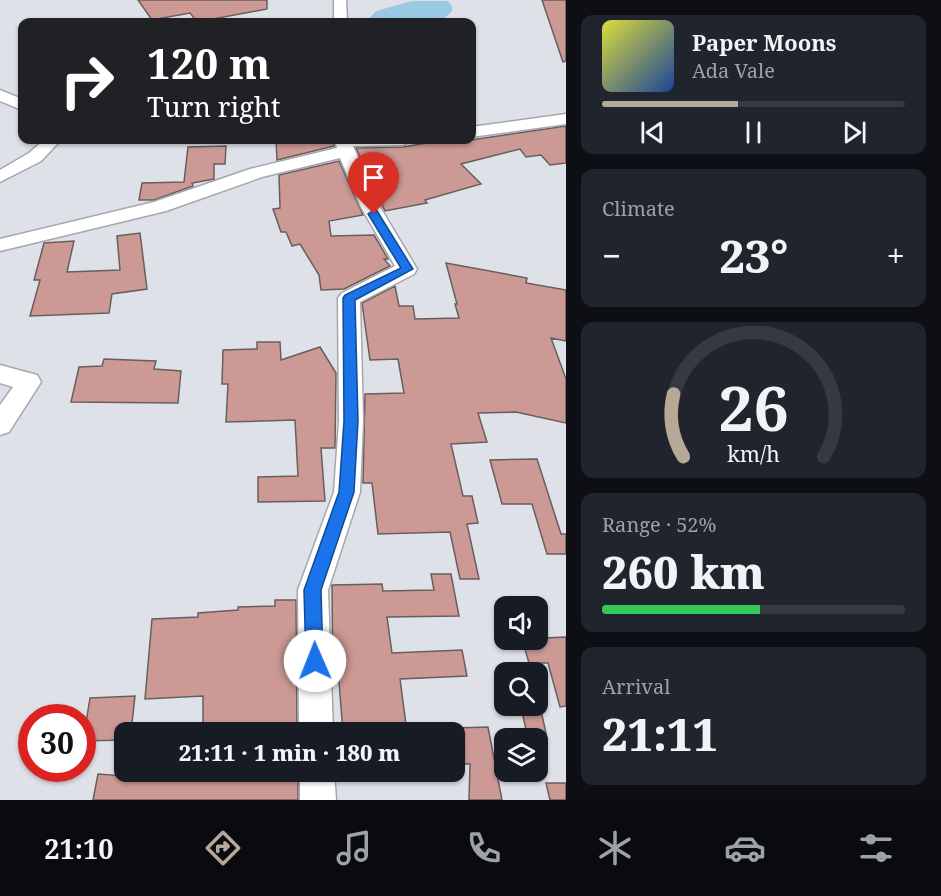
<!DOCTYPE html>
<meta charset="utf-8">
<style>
body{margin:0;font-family:"Noto Serif",serif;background:#20242c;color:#f1f3f6;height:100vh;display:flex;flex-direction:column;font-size:22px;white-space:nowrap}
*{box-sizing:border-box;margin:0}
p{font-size:20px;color:#9ea1a6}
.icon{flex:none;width:33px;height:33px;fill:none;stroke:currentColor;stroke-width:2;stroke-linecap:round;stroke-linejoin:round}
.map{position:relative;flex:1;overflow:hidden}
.sheet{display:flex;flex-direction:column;gap:15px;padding:15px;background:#0d0f14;width:375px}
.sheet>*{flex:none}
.guide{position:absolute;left:18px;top:18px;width:458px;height:126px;border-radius:12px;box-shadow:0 2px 4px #0004;background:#202124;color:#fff;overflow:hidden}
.controls{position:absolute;left:494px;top:596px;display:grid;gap:12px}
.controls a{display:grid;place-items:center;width:54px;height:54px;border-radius:12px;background:#171b24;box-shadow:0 2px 4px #0004;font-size:30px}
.speed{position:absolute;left:18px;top:704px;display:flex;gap:12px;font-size:30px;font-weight:700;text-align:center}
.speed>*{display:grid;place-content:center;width:78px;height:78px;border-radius:50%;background:#171b24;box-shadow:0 2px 4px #0004;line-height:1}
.speed .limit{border:9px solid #d22;background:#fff;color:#111}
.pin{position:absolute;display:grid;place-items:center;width:51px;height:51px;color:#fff;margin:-62px -26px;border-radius:50% 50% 50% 0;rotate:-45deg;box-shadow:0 0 6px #0007}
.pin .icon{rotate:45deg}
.me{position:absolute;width:66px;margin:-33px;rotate:359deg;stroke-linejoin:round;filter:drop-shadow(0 0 4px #0008)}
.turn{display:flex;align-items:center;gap:21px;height:126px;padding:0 30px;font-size:27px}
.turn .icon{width:78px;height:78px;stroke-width:2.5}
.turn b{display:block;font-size:42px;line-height:51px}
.big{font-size:45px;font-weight:800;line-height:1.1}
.sheet .widget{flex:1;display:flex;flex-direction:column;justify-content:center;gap:9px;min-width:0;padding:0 21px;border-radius:12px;background:#20242c}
.sheet .dial{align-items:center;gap:0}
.dial svg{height:156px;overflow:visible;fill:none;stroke:#363941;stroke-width:7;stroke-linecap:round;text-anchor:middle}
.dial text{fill:#f1f3f6;stroke:none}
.song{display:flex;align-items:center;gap:18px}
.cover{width:72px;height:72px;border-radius:9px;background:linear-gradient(135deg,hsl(60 70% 55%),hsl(220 70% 35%))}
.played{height:6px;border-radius:3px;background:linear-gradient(90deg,#b7a998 45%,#363941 45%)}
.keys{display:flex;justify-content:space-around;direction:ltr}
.heat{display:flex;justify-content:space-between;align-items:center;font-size:33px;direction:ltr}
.charge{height:9px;border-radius:4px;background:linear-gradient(90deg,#34c759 52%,#363941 0)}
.trip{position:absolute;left:114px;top:722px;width:351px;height:60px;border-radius:12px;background:#171b24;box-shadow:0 2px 4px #0004;font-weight:800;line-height:60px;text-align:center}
.tabs{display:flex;height:96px;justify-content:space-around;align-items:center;background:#090b0e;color:#9ea1a6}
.tabs .icon{width:42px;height:42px}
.tabs .on{color:#b7a998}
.tabs b{font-size:27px;color:#f1f3f6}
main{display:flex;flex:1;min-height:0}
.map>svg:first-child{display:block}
.water{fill:#9acae3}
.building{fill:#cc9995;stroke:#675f5e;stroke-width:1.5}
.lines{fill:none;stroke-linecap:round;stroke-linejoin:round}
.minor-casing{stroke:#a4a8ae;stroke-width:3}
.minor{fill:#fff;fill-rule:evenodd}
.route{fill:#1a73e8;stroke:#114b97;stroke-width:1.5}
</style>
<main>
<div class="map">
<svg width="566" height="800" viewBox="0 0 566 800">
<rect width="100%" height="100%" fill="#dee2e8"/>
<path class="water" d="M412 1H448L452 6V11L445 18 417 22H369L368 20 376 11Z"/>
<path class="building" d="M138 0H267V9L197 22 190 13 152 20Z
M542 0H566V61L563 62Z
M566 126V163L550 165 541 155 526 157 520 149 461 164 481 184 425 200 427 203 385 211 356 148 403 147 445 140H471Z
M276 140H333L334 146 277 160Z
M226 146 225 164H214V179L192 183 193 186 154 200H139L142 183 184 182 188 147Z
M339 161 363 215 329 221 331 236 374 235 388 259H384L390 266 344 289 321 290 319 275 300 244 292 246 286 232H281L273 209 280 208 279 175Z
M140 233 147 289 112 294 109 313 30 316 40 280H34L44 243 74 241 67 272 120 270 117 236Z
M446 263 527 278 526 283 566 290V341L551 338 566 379V423L516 412 478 413 487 442 451 444 463 496H472L478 523 467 524 479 579H460L450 532 378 534 372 483H363L365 394 404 393 398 359 370 360 362 303 395 286 399 306H413L415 319 459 318 455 304H457Z
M257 342H280L281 360 320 347 336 373 335 448H321L325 501 258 502V477L298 476 295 420 226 422 228 384H222L223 350 257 349Z
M104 359 156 361 154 369 181 371 178 403 71 402 79 367 102 366Z
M537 459 561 534H566V554H547L532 504H502L490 460Z
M431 574H451L459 616 387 617 392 653 462 650 467 676 400 679 407 732H343L339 682H333L332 585 382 584 383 591 434 590Z
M275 600H296L297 732H203V696L145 699 152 619 198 617V613L238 610V607L275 606Z
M566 637V706L560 707 548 663H529L522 639Z
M135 696 131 732H124V740L83 741 90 698Z
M540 706 546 733 527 734 521 707Z
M488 727 502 800H469L470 764H454V728Z
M298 771V800H93L98 774 138 777V774L190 771Z
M546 783H566V800H550Z"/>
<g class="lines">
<defs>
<path id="minor" d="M334 0H346L347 22H334Z
M0 90 22 99V110L0 101Z
M566 114V124L471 137V127Z
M44 140H61L41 161 0 182V170L29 153Z
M335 140H411L403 145 353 146 380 207 417 269 414 274 360 302 363 421 360 492 328 590 333 732H299L298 590 334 492 339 421 338 298 342 293 395 266 361 207 340 158 262 177 166 211 0 251V239L154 202 250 169 337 148Z
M0 365 37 375 41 382 9 432 0 435V405L13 387 0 383Z
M300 771H334L336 800H300Z"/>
</defs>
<use href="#minor" class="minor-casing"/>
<use href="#minor" class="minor"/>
</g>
<path class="route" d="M374 210 377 211 413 269 355 300 358 421 354 492 321 590 323 661 321 667 315 670 308 667 306 661 304 590 339 492 344 421 343 298 345 295 401 268 368 214Z"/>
</svg>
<div class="controls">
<a><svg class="icon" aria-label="sound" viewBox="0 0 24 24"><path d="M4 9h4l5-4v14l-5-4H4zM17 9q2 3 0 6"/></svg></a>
<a><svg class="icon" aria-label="search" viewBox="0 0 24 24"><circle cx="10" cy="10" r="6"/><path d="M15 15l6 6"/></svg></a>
<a><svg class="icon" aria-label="layers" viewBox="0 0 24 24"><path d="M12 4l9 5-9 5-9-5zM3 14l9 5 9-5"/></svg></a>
</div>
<div class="speed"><div class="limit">30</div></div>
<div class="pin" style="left:374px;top:214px;background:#d93025"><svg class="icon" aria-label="arrive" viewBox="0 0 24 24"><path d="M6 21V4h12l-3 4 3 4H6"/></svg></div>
<svg class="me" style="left:315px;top:661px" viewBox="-20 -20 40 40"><circle r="19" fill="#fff"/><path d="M0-13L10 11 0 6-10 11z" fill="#1a73e8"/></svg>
<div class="trip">21:11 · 1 min · 180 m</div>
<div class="guide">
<div class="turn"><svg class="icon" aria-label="right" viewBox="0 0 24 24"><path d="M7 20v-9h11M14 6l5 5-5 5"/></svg><div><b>120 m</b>Turn right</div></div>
</div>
</div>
<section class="sheet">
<div class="widget">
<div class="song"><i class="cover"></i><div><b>Paper Moons</b><p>Ada Vale</p></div></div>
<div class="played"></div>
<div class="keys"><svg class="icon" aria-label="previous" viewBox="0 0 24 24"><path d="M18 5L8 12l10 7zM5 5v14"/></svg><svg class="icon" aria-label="pause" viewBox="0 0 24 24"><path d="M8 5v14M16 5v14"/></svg><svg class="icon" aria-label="next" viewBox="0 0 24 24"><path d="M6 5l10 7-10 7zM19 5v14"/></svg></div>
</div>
<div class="widget"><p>Climate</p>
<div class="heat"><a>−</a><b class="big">23°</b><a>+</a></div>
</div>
<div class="widget dial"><svg viewBox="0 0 100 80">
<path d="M14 69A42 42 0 1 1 86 69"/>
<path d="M14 69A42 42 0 0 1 9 37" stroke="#b7a998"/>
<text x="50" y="56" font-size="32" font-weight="700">26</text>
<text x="50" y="72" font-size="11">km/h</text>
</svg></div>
<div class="widget"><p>Range · 52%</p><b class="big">260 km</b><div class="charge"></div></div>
<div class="widget"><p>Arrival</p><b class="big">21:11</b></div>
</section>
</main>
<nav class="tabs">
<b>21:10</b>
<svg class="icon on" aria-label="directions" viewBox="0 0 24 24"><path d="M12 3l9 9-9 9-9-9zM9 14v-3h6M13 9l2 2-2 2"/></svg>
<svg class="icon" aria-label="music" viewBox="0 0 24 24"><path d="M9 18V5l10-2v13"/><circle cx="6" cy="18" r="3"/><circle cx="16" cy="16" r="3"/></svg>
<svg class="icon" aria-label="phone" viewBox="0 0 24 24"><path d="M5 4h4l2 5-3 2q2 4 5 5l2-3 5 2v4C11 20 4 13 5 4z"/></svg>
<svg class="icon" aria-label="climate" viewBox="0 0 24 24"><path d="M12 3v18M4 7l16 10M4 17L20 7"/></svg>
<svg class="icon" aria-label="car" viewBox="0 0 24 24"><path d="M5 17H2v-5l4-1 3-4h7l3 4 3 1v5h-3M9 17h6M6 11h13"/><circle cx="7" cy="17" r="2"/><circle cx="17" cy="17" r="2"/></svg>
<svg class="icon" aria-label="filters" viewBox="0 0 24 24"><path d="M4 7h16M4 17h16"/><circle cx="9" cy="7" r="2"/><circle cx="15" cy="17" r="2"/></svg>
</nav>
